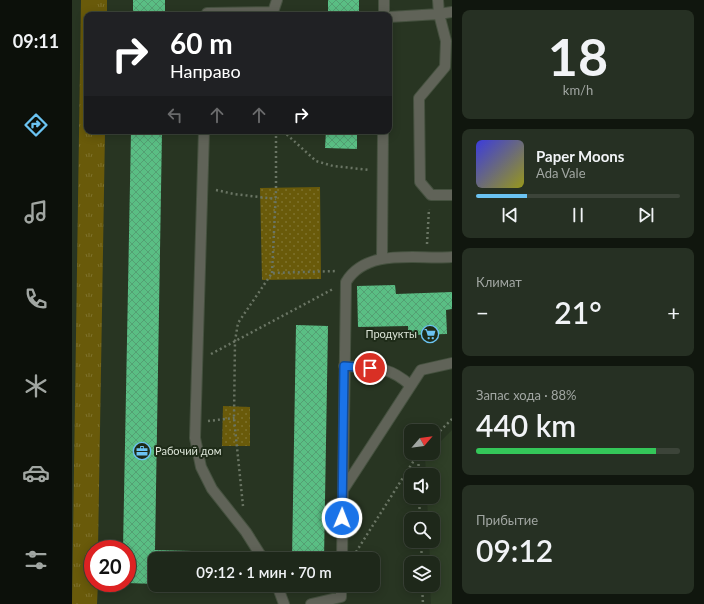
<!DOCTYPE html>
<html lang="ru">
<meta charset="utf-8">
<style>
body{margin:0;font-family:Lato,sans-serif;background:#263023;color:#f1f3f6;height:100vh;display:flex;flex-direction:column;font-size:15px;white-space:nowrap}
*{box-sizing:border-box;margin:0}
p{font-size:13px;color:#a1a6a2}
.icon{flex:none;width:22px;height:22px;fill:none;stroke:currentColor;stroke-width:2;stroke-linecap:round;stroke-linejoin:round}
.map{position:relative;flex:1;overflow:hidden}
.side{display:flex;flex-direction:column;gap:10px;padding:10px;background:#10160e;width:252px}
.side>*{flex:none}
.hud{position:absolute;left:12px;top:12px;width:308px;height:122px;border-radius:8px;box-shadow:0 2px 10px #0003,0 0 0 1px #3c4439;background:#202124;color:#fff;overflow:hidden}
.needle{width:26px;rotate:62deg}
.controls{position:absolute;left:332px;top:424px;display:grid;gap:8px}
.controls a{display:grid;place-items:center;width:36px;height:36px;border-radius:8px;background:#1e281a;box-shadow:0 2px 10px #0003,0 0 0 1px #3c4439;font-size:20px}
.speed{position:absolute;left:12px;top:540px;display:flex;gap:8px;font-size:20px;font-weight:700;text-align:center}
.speed>*{display:grid;place-content:center;width:52px;height:52px;border-radius:50%;background:#1e281a;box-shadow:0 2px 10px #0003,0 0 0 1px #3c4439;line-height:1}
.speed .limit{border:6px solid #d22;background:#fff;color:#111}
.pin{position:absolute;display:grid;place-items:center;width:34px;height:34px;color:#fff;margin:-17px;border:2px solid #fff;border-radius:50%;box-shadow:0 1px 4px #0007}
.me{position:absolute;width:44px;margin:-22px;rotate:1deg;stroke-linejoin:round;filter:drop-shadow(0 0 3px #0008)}
.turn{display:flex;align-items:center;gap:14px;height:84px;padding:0 20px;font-size:18px}
.turn .icon{width:52px;height:52px;stroke-width:2.5}
.turn b{display:block;font-size:28px;line-height:34px}
.lanes{display:flex;align-items:center;height:38px;padding:0 20px;background:#0003;justify-content:center;gap:20px;direction:ltr}
.lanes .off{opacity:.35}
.big{font-size:30px;font-weight:600;line-height:1.1}
.side .widget{flex:1;display:flex;flex-direction:column;justify-content:center;gap:6px;min-width:0;padding:0 14px;border-radius:8px;background:#263023}
.side .dial{align-items:center;gap:0}
.dial b{font-size:52px;line-height:1}
.song{display:flex;align-items:center;gap:12px}
.cover{width:48px;height:48px;border-radius:6px;background:linear-gradient(135deg,hsl(240 70% 55%),hsl(60 70% 35%))}
.played{height:4px;border-radius:2px;background:linear-gradient(90deg,#6bc3f2 25%,#3c4439 25%)}
.keys{display:flex;justify-content:space-around;direction:ltr}
.heat{display:flex;justify-content:space-between;align-items:center;font-size:22px;direction:ltr}
.charge{height:6px;border-radius:3px;background:linear-gradient(90deg,#34c759 88%,#3c4439 0)}
.trip{position:absolute;left:76px;top:552px;width:232px;height:40px;border-radius:8px;background:#1e281a;box-shadow:0 2px 10px #0003,0 0 0 1px #3c4439;font-weight:600;line-height:40px;text-align:center}
main{display:flex;flex:1;min-height:0}
.tabs{display:flex;flex-direction:column;width:72px;justify-content:space-around;align-items:center;background:#0c100a;color:#a1a6a2}
.tabs .icon{width:28px;height:28px}
.tabs .on{color:#6bc3f2}
.tabs b{font-size:18px;color:#f1f3f6}
.map>svg:first-child{display:block}
.built{fill:#2f3f27}
.grass{fill:url(#grass-tufts)}
.park{fill:url(#park-dots)}
.building{fill:url(#building-cross-hatch)}
.lines{fill:none;stroke-linecap:round;stroke-linejoin:round}
.minor-casing{stroke:#45513f;stroke-width:12}
.path{stroke:#6a7564;stroke-width:2.5;stroke-dasharray:2 3;stroke-linecap:butt}
.minor{stroke:#606358;stroke-width:10}
.route-casing{stroke:#114b97;stroke-width:10}
.route{stroke:#1a73e8;stroke-width:7}
.labels{text-anchor:middle;stroke-width:4;stroke-linejoin:round;paint-order:stroke}
.poi-label{font-size:11px;fill:#dbe4d7;stroke:#1e2b18;text-anchor:end}
</style>
<main>
<nav class="tabs">
<b>09:11</b>
<svg class="icon on" aria-label="directions" viewBox="0 0 24 24"><path d="M12 3l9 9-9 9-9-9zM9 14v-3h6M13 9l2 2-2 2"/></svg>
<svg class="icon" aria-label="music" viewBox="0 0 24 24"><path d="M9 18V5l10-2v13"/><circle cx="6" cy="18" r="3"/><circle cx="16" cy="16" r="3"/></svg>
<svg class="icon" aria-label="phone" viewBox="0 0 24 24"><path d="M5 4h4l2 5-3 2q2 4 5 5l2-3 5 2v4C11 20 4 13 5 4z"/></svg>
<svg class="icon" aria-label="climate" viewBox="0 0 24 24"><path d="M12 3v18M4 7l16 10M4 17L20 7"/></svg>
<svg class="icon" aria-label="car" viewBox="0 0 24 24"><path d="M5 17H2v-5l4-1 3-4h7l3 4 3 1v5h-3M9 17h6M6 11h13"/><circle cx="7" cy="17" r="2"/><circle cx="17" cy="17" r="2"/></svg>
<svg class="icon" aria-label="filters" viewBox="0 0 24 24"><path d="M4 7h16M4 17h16"/><circle cx="9" cy="7" r="2"/><circle cx="15" cy="17" r="2"/></svg>
</nav>
<div class="map">
<svg width="380" height="604" viewBox="0 0 380 604">
<defs>
<pattern id="grass-tufts" width="24" height="20" patternUnits="userSpaceOnUse"><rect width="24" height="20" fill="#695a0a"/><path d="M3 7l-1-3M5 7V3M7 7l1-3M15 17l-1-3M17 17v-4M19 17l1-3" fill="none" stroke="#7e722d"/></pattern>
<pattern id="park-dots" width="8" height="8" patternUnits="userSpaceOnUse"><rect width="8" height="8" fill="#695a0a"/><path d="M2 2h.1M6 6h.1" fill="none" stroke="#7e722d" stroke-width="1.8" stroke-linecap="round"/></pattern>
<pattern id="building-cross-hatch" width="8" height="8" patternUnits="userSpaceOnUse"><rect width="8" height="8" fill="#5abe84"/><path d="M0 0l8 8M0 8l8-8" fill="none" stroke="#54a073"/></pattern>
</defs>
<rect width="100%" height="100%" fill="#283522"/>
<path class="built" d="M380 430V604H359L358 585H361V563H358L357 541H361V519H356L355 497H361V475H354L353 457 357 453H361V449Z"/>
<path class="grass" d="M9 0H35V15H15V131H33L26 549H21V583H26L25 604H0Z"/>
<path class="park" d="M248 187 249 279 190 280 188 188Z
M151 406 178 407V446H150Z"/>
<path class="building" d="M61 0H93V15H61Z
M256 0H287V15H256Z
M59 131H90L83 550 157 552V559H83V584L55 583V549H51Z
M254 131H285V149L253 148Z
M323 285 324 294 380 292V309L374 310 375 334 336 335V326L286 327 285 286Z
M224 325 256 326 252 559H220Z"/>
<g class="lines">
<defs>
<path id="minor" d="M380 12 367 14 374 41 373 67 347 98 348 182 359 195H380
M135 15V13L201 12 205 0
M312 15V0
M317 17 367 14 366 0
M132 131 123 438 129 467 140 489 174 532 191 559
M310 259 311 131
M272 366C300 368 316 365 338 385
M271 490 274 282C295 247 346 260 380 257
M270 559 271 490 349 370 380 363
M205 585 212 604
M239 604 269 597V585"/>
</defs>
<use href="#minor" class="minor-casing"/>
<path class="path" d="M211 131 244 161 261 166 298 170
M144 190 162 194 204 199
M355 244 357 209
M200 273 204 191V131
M139 354 261 289
M136 421 162 418
M361 438 380 419
M346 454 347 475
M347 497 348 519
M171 506 162 418 163 341 166 323 200 273 265 271
M349 541 350 563
M284 552 346 454
M350 585 351 604"/>
<use href="#minor" class="minor"/>
</g>
<g class="lines">
<defs>
<path id="route" d="M270 518 272 366 298 368"/>
</defs>
<use href="#route" class="route-casing"/>
<use href="#route" class="route"/>
</g>
<defs>
<symbol id="supermarket-ring" viewBox="-11 -11 22 22"><circle r="9.5" fill="#1e2b18" stroke="#6bc3f2" stroke-width="1.5"/><path d="M-6-5.5h2.5l.6 2H6L4.5 2H-2.5L-4.4-4H-6ZM-1.5 3.2a1.3 1.3 0 1 0 .1 0ZM3 3.2a1.3 1.3 0 1 0 .1 0Z" fill="#6bc3f2"/></symbol>
<symbol id="office-ring" viewBox="-11 -11 22 22"><circle r="9.5" fill="#1e2b18" stroke="#6bc3f2" stroke-width="1.5"/><path d="M-6-3h4V-5.5h4V-3h4V5H-6ZM-1-4.5V-3h2v-1.5ZM-6 0V1H6V0Z" fill="#6bc3f2"/></symbol>
</defs>
<g fill-rule="evenodd">
<use href="#supermarket-ring" x="348" y="324" width="20" height="20"/>
<use href="#office-ring" x="60" y="441" width="20" height="20"/>
</g>
<g class="labels">
<g class="poi-label">
<text x="345" y="338">Продукты</text>
<text x="83" y="455" text-anchor="start">Рабочий дом</text>
</g>
</g>
</svg>
<div class="controls">
<a><svg class="needle" viewBox="-14 -14 28 28"><path d="M0-13l5 13h-10z" fill="#e53935"/><path d="M0 13l5-13h-10z" fill="#a1a6a2"/></svg></a>
<a><svg class="icon" aria-label="sound" viewBox="0 0 24 24"><path d="M4 9h4l5-4v14l-5-4H4zM17 9q2 3 0 6"/></svg></a>
<a><svg class="icon" aria-label="search" viewBox="0 0 24 24"><circle cx="10" cy="10" r="6"/><path d="M15 15l6 6"/></svg></a>
<a><svg class="icon" aria-label="layers" viewBox="0 0 24 24"><path d="M12 4l9 5-9 5-9-5zM3 14l9 5 9-5"/></svg></a>
</div>
<div class="speed"><div class="limit">20</div></div>
<div class="pin" style="left:298px;top:368px;background:#d93025"><svg class="icon" aria-label="arrive" viewBox="0 0 24 24"><path d="M6 21V4h12l-3 4 3 4H6"/></svg></div>
<svg class="me" style="left:270px;top:518px" viewBox="-20 -20 40 40"><circle r="17" fill="#1a73e8" stroke="#fff" stroke-width="3"/><path d="M0-11L8 9 0 5-8 9z" fill="#fff"/></svg>
<div class="trip">09:12 · 1 мин · 70 m</div>
<div class="hud">
<div class="turn"><svg class="icon" aria-label="right" viewBox="0 0 24 24"><path d="M7 20v-9h11M14 6l5 5-5 5"/></svg><div><b>60 m</b>Направо</div></div>
<div class="lanes"><svg class="icon off" aria-label="left" viewBox="0 0 24 24"><path d="M17 20v-9H6M10 6l-5 5 5 5"/></svg><svg class="icon off" aria-label="ahead" viewBox="0 0 24 24"><path d="M12 20V5M6 11l6-6 6 6"/></svg><svg class="icon off" aria-label="ahead" viewBox="0 0 24 24"><path d="M12 20V5M6 11l6-6 6 6"/></svg><svg class="icon" aria-label="right" viewBox="0 0 24 24"><path d="M7 20v-9h11M14 6l5 5-5 5"/></svg></div>
</div>
</div>
<section class="side">
<div class="widget dial"><b>18</b><p>km/h</p></div>
<div class="widget">
<div class="song"><i class="cover"></i><div><b>Paper Moons</b><p>Ada Vale</p></div></div>
<div class="played"></div>
<div class="keys"><svg class="icon" aria-label="previous" viewBox="0 0 24 24"><path d="M18 5L8 12l10 7zM5 5v14"/></svg><svg class="icon" aria-label="pause" viewBox="0 0 24 24"><path d="M8 5v14M16 5v14"/></svg><svg class="icon" aria-label="next" viewBox="0 0 24 24"><path d="M6 5l10 7-10 7zM19 5v14"/></svg></div>
</div>
<div class="widget"><p>Климат</p>
<div class="heat"><a>−</a><b class="big">21°</b><a>+</a></div>
</div>
<div class="widget"><p>Запас хода · 88%</p><b class="big">440 km</b><div class="charge"></div></div>
<div class="widget"><p>Прибытие</p><b class="big">09:12</b></div>
</section>
</main>
